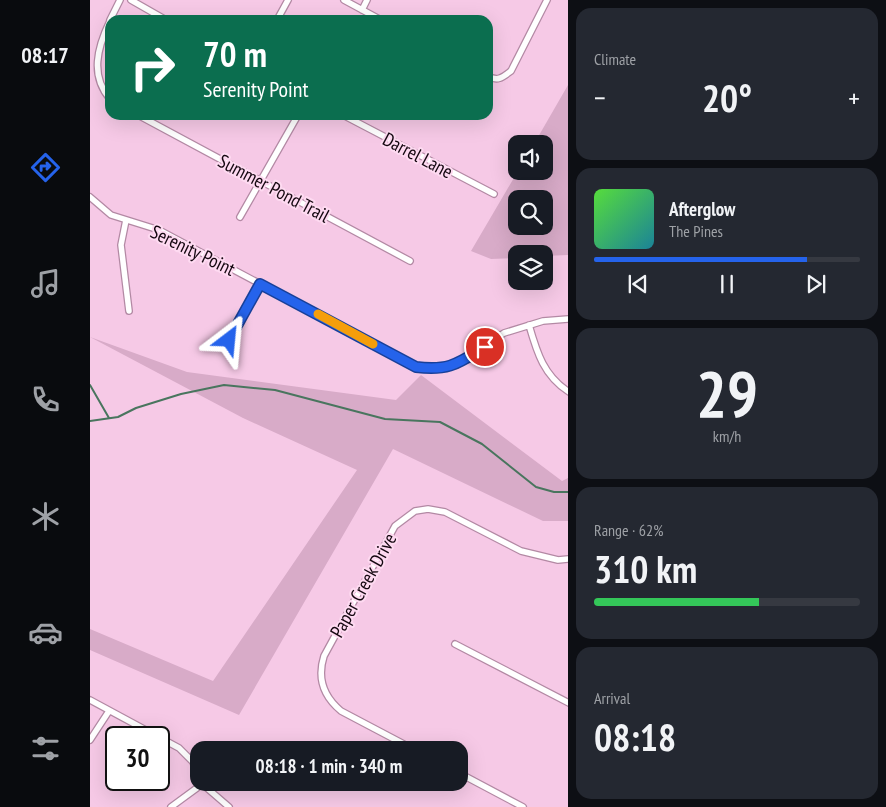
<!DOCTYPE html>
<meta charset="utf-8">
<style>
body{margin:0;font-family:"PT Sans Narrow",sans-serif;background:#242831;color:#f1f3f6;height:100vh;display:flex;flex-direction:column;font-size:19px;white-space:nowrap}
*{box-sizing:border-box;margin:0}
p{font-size:16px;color:#9ea1a6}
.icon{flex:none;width:28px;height:28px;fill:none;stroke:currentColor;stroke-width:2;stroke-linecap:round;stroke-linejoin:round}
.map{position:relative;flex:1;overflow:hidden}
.side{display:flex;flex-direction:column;gap:8px;padding:8px;background:#0d0f14;width:318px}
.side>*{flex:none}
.guide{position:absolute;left:15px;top:15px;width:388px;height:105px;border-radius:15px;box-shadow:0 5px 20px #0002;background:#0b6e4f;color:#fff;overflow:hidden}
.fabs{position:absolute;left:418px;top:135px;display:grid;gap:10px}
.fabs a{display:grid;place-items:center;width:45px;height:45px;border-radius:10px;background:#171b24;box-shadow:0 5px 20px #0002;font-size:25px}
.speed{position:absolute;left:15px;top:726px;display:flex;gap:10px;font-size:25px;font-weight:700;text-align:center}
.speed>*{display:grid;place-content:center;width:65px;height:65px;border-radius:50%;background:#171b24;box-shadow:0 5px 20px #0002;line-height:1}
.speed .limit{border:2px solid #111;border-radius:8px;background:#fff;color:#111}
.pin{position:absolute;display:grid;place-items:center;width:42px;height:42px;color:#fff;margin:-21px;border:2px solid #fff;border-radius:50%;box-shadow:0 1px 5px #0007}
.me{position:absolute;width:55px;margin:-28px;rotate:29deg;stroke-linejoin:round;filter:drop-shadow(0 0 4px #0008)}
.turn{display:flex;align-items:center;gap:18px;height:105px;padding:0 15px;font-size:22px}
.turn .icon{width:65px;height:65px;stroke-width:2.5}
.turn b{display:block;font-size:35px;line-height:42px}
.big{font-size:38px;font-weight:800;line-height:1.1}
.side .tile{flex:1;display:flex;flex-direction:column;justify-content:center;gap:8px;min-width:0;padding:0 18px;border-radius:15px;background:#242831}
.side .dial{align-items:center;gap:0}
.dial b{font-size:65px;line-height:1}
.song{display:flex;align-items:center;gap:15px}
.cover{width:60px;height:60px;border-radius:8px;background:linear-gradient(135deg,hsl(110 70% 55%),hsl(190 70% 35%))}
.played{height:5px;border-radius:2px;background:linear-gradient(90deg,#2563eb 80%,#363941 80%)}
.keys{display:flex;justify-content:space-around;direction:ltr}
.heat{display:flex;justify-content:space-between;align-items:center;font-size:28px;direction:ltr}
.charge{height:8px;border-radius:4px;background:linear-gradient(90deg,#34c759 62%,#363941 0)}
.trip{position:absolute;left:100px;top:741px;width:278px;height:50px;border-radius:15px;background:#171b24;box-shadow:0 5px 20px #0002;font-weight:800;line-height:50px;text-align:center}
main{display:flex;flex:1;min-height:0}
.tab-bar{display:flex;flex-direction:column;width:90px;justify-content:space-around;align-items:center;background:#090b0e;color:#9ea1a6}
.tab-bar .icon{width:35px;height:35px}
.tab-bar .current{color:#2563eb}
.tab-bar b{font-size:22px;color:#f1f3f6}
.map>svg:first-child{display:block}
.green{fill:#d8abc8;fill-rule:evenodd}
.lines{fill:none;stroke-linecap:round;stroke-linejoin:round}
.stream{stroke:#49755e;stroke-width:2}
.minor-casing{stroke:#b389a4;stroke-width:8}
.minor{stroke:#fff;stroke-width:5.5}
.route-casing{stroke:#184099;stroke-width:12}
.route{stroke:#2563eb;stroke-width:9}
.slow{stroke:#f59e0b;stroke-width:9}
.labels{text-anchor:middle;stroke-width:4;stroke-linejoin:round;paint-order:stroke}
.street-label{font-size:19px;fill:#140710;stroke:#fedaf1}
</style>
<main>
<nav class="tab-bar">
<b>08:17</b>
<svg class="icon current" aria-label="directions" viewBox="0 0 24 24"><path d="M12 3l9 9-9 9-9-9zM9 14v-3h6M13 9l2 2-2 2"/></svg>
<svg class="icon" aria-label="music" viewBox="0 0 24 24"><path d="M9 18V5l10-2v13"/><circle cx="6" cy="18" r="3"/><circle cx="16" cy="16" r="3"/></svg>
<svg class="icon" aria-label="phone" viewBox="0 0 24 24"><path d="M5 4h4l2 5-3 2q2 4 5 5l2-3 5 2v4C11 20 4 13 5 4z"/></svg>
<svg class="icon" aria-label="climate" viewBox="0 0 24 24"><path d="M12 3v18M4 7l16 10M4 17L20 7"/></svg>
<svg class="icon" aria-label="car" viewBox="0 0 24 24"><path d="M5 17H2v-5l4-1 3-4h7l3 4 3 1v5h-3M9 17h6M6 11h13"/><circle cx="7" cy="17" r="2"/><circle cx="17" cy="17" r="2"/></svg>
<svg class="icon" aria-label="filters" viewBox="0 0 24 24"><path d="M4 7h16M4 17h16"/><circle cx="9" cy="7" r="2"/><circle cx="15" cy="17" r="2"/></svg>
</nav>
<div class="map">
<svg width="479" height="807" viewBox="0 0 479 807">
<rect width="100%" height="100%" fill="#f6c9e6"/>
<path class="green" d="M478 85V255L454 256V254H426V258L401 259 381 251 428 171H454V144H444ZM426 199H454V226H426Z
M0 337 97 372 306 400 331 375 472 481 478 478V521H453L303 449 149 715 0 650V629L123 681 267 470 153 418Z"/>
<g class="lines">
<path class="stream" d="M0 385 19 418
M0 421 28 417 46 408 91 394 134 385 185 390 295 419 350 422 392 444 446 487 464 492H479"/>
<defs>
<path id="minor" d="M41 0 76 20
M254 0 291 20
M272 10 277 0
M20 20 30 0
M187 20 198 0
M20 21C7 48 0 76 20 99
M398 76C408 82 413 77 421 71L457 0
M48 115 320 261
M253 115 404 194
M0 197 21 215 69 230 326 367 346 369 367 365 414 333 453 321 479 319
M150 217 208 115
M36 220 31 245 39 311
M439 325C447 353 454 376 479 392
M139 339 170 284
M365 644 479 703
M0 700 89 748 103 762 109 780
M0 740 19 711
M325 750 251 711C233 696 227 678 234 656L305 526 325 511 338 509 355 512 431 551 468 560 479 559
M369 773 433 807
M110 782 139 807
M81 807 111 785"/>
</defs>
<use href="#minor" class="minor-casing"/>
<use href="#minor" class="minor"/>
</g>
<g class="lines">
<defs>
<path id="route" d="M139 340 170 284 326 367C359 371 367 364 395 347"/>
</defs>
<use href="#route" class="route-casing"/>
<use href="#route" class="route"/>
<path class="slow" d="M228 314 283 344"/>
</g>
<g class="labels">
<g class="street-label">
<text transform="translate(328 155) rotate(28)" y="7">Darrel Lane</text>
<text transform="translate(184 188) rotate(28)" y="7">Summer Pond Trail</text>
<text transform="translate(103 250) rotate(26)" y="7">Serenity Point</text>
<text transform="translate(273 585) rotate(-61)" y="7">Paper Creek Drive</text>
</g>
</g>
</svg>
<div class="fabs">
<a><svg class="icon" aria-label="sound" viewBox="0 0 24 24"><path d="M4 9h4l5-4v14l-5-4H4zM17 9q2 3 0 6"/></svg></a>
<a><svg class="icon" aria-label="search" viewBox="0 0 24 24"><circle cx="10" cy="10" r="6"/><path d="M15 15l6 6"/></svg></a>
<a><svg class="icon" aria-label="layers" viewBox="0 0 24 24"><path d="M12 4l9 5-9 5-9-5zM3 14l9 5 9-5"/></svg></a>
</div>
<div class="speed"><div class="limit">30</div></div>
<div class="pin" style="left:395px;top:347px;background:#d93025"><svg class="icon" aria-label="arrive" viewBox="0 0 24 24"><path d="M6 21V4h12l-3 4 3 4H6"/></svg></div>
<svg class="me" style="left:139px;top:340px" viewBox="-20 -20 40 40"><path d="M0-17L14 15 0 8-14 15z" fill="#2563eb" stroke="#fff" stroke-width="4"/></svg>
<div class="trip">08:18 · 1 min · 340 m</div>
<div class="guide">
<div class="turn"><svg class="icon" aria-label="right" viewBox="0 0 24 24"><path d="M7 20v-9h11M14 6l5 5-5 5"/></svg><div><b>70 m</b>Serenity Point</div></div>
</div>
</div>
<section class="side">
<div class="tile"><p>Climate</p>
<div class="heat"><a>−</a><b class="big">20°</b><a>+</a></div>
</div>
<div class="tile">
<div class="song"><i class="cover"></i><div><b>Afterglow</b><p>The Pines</p></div></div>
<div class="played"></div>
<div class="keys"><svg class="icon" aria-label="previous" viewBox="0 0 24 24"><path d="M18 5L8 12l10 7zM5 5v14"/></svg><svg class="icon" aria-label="pause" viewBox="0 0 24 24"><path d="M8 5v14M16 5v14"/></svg><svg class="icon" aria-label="next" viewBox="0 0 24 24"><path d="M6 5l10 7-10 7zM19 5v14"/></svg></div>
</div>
<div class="tile dial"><b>29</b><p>km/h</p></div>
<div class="tile"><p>Range · 62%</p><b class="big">310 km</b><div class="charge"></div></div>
<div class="tile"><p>Arrival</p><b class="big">08:18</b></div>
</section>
</main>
